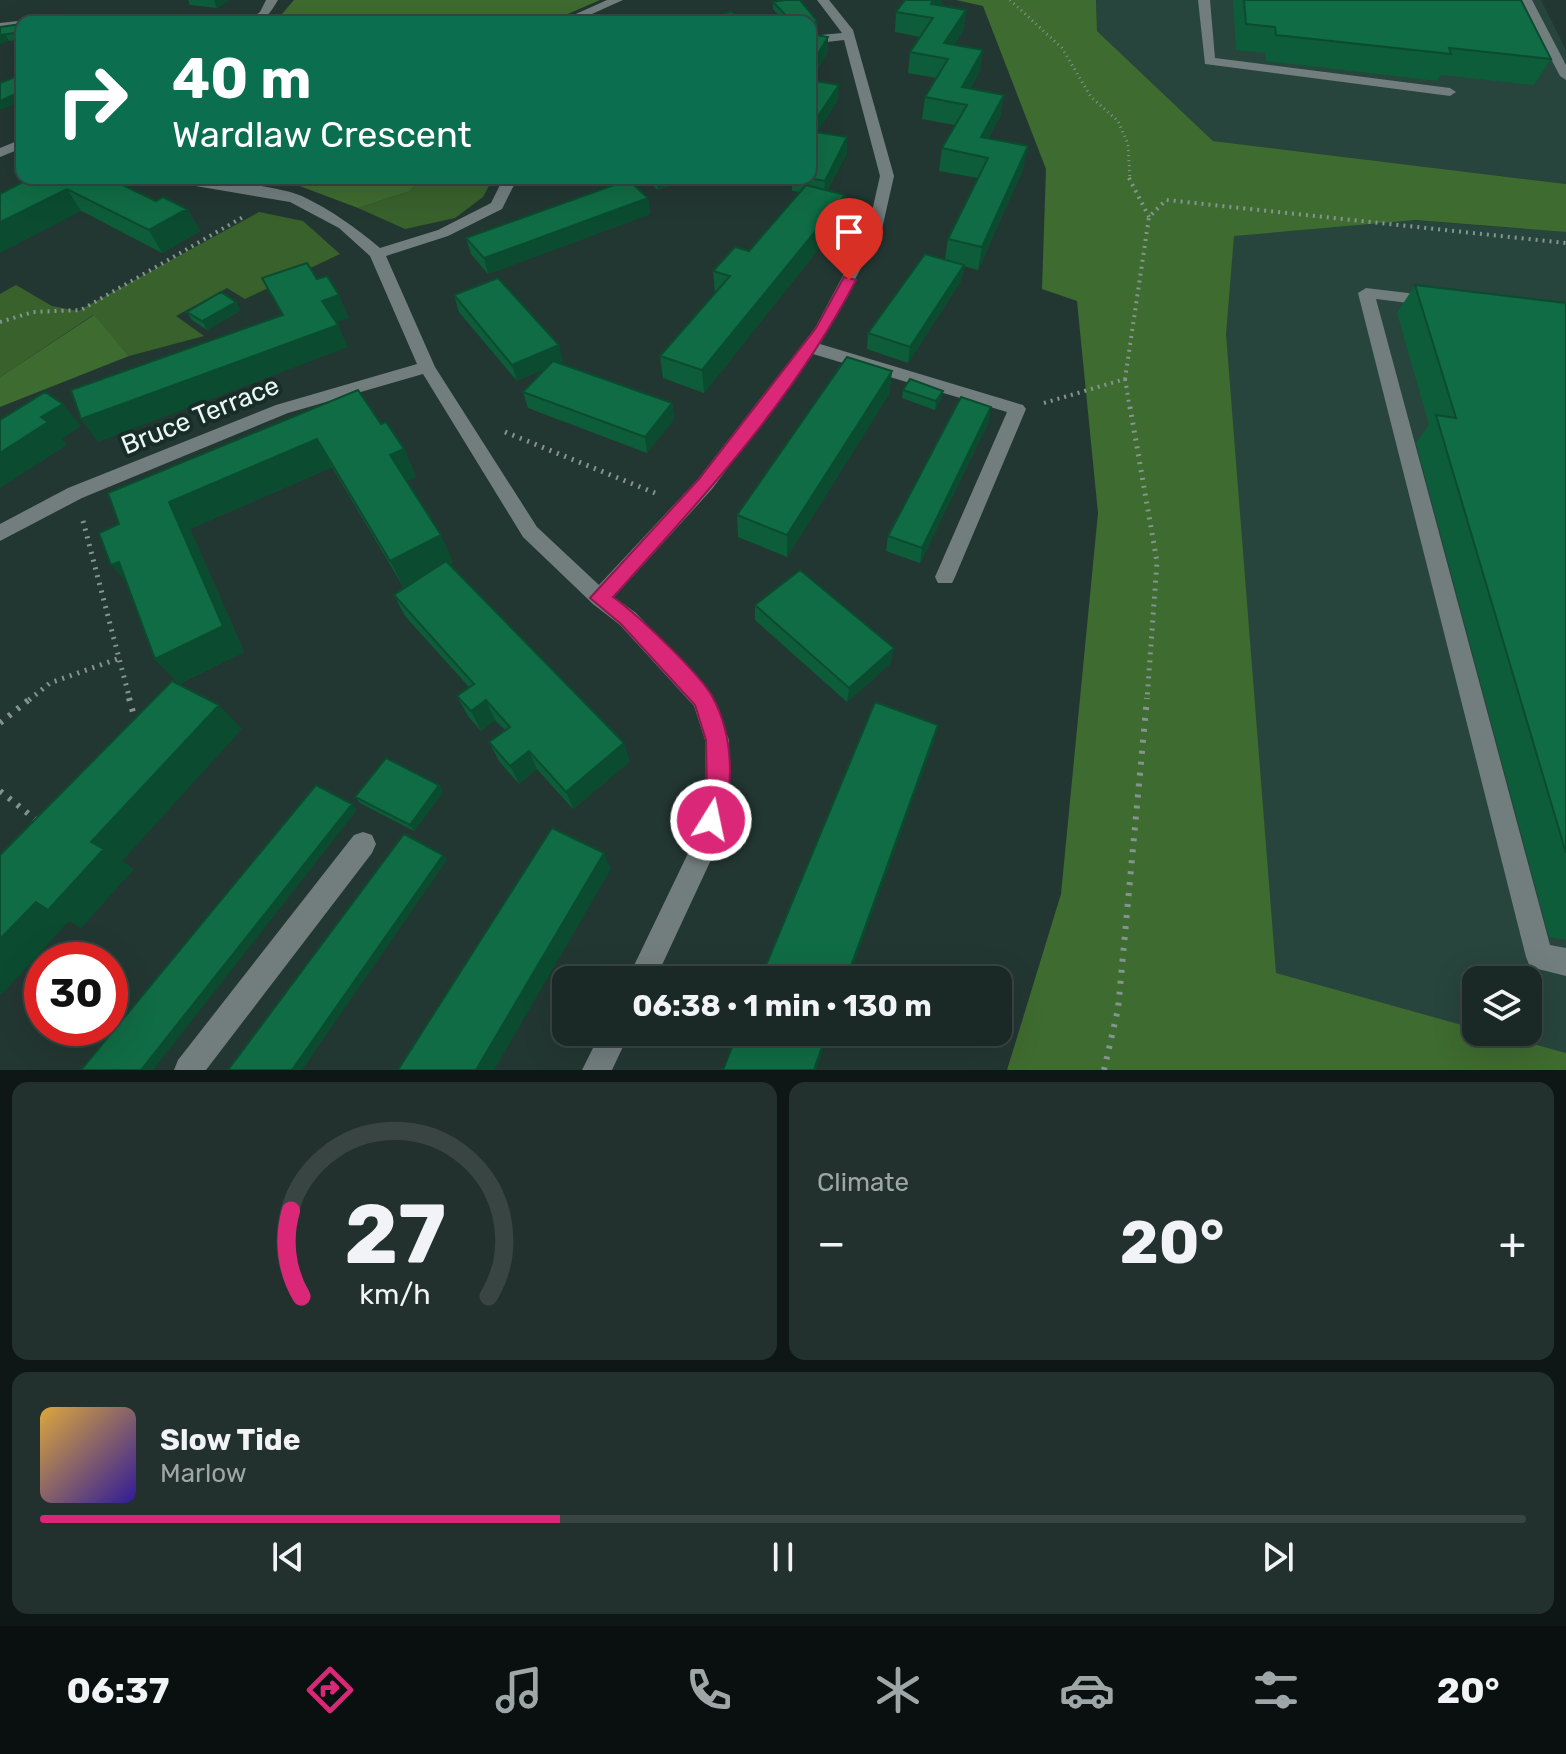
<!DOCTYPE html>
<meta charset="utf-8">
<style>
body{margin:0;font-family:Rubik,sans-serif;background:#23312e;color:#f1f3f6;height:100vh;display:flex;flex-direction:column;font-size:30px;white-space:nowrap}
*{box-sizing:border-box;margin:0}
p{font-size:26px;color:#9fa6a7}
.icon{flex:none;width:44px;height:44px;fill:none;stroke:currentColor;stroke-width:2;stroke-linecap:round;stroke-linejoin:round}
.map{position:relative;height:1070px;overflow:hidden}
.details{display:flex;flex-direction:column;gap:12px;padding:12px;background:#0e1715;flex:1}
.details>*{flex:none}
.hud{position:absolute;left:16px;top:16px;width:800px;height:168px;border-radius:16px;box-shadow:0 8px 32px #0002,0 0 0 2px #384543;background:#0b6e4f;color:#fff;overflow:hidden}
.controls{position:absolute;left:1462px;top:966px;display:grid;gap:16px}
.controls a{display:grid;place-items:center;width:80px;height:80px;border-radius:16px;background:#1a2926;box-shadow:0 8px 32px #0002,0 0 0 2px #384543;font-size:40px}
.speed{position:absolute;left:24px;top:942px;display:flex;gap:16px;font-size:40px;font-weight:700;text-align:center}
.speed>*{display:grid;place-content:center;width:104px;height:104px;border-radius:50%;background:#1a2926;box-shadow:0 8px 32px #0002,0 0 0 2px #384543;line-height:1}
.speed .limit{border:12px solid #d22;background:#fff;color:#111}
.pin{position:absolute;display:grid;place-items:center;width:68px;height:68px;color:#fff;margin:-82px -34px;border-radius:50% 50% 50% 0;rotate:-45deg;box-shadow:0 0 8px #0007}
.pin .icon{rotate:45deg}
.me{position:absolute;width:88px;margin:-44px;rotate:10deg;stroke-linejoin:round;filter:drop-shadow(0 0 6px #0008)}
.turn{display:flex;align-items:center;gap:28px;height:168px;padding:0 24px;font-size:36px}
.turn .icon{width:104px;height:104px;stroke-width:2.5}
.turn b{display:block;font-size:56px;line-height:68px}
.big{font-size:60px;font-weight:700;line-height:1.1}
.details .widget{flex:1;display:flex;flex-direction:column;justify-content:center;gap:12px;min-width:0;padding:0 28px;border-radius:16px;background:#23312e}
.details .dial{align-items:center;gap:0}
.dial svg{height:208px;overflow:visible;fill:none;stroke:#384543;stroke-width:7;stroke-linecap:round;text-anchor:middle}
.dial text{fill:#f1f3f6;stroke:none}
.song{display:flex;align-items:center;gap:24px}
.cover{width:96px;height:96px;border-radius:12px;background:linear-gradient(135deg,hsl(40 70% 55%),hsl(250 70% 35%))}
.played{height:8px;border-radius:4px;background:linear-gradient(90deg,#db2777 35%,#384543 35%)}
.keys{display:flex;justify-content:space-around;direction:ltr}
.heat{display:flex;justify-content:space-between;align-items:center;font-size:44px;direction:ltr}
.details .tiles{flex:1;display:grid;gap:12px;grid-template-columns:1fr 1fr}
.widget:last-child{grid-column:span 2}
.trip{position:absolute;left:552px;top:966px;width:460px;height:80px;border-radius:16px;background:#1a2926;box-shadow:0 8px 32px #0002,0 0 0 2px #384543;font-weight:700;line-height:80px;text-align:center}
.tab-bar{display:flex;height:128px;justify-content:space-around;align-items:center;background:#0a100f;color:#9fa6a7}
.tab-bar .icon{width:56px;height:56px}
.tab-bar .selected{color:#db2777}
.tab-bar b{font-size:36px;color:#f1f3f6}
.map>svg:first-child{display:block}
.built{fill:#27443d;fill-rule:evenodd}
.green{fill:#39612c}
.forest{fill:#3e6b2f}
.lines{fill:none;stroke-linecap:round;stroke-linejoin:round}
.path-far3{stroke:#849490;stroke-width:3;stroke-dasharray:1 4;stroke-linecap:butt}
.path-far2{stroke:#849490;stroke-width:4;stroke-dasharray:2 5;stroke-linecap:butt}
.path-far1{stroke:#849490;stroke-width:5;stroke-dasharray:2 6;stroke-linecap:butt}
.path{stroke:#849490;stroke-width:6;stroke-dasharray:3 8;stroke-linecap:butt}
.minor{fill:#727d7d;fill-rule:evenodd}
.wall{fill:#0e5d3a}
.shaded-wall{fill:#0b4c30}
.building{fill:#106c44;stroke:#0b4c30;stroke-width:2}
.route{fill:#db2777;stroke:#8e194d;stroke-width:2}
.labels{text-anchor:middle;stroke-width:8;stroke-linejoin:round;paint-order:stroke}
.street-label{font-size:26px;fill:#eaf7f3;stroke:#192d28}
</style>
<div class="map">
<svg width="1566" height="1070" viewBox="0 0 1566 1070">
<rect width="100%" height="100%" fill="#233732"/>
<path class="built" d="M1096 0H1541L1566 50V184L1213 141 1097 31Z
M1188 203 1566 232V1070H1194ZM1476 980H1528V1032H1476Z"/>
<path class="green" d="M421 178H493L483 197 455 218 405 229 358 208 410 191Z
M259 212 303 221 340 254 245 299 227 288 176 316 204 336 129 356 93 315 0 377V294L16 285 52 306 78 311Z"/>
<path class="forest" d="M294 0H600L549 22H275Z
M956 0H1096L1097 31 1213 141 1566 184V232L1415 220 1234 236 1226 334 1276 973 1476 1029V1032H1489L1566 1053V1070H1007L1061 894 1098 513 1077 301 1042 289 1046 169 983 6Z
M259 178H421L410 191 358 208 297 185Z
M94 315 129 356 0 407V377Z"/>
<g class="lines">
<path class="path-far3" d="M1010 0 1062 48 1091 97 1118 121 1128 144 1130 180"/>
<path class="path-far2" d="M1129 178 1149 217
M0 322 33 312 81 310 243 217
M1125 379 1130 409
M1044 403 1125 379 1149 217 1166 200 1566 243"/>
<path class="path-far1" d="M1130 407 1157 562 1147 700
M505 432 655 493
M83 521 130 700
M29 700 50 683 120 658"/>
<path class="path" d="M129 698 136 723
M0 723 31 698
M0 791 40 823
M1104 1070 1118 1009 1147 698"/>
<path class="minor" d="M266 0H278C269 15 265 22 246 22L260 12Z
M607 0H623L574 22H558Z
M817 0H829L853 30 894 176 882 229 820 344 1023 405 1026 409 955 577 952 583H938L935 577 1007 412 813 354 712 489 614 597 636 613 711 693 729 740 730 792 717 847 655 980H627L692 845 706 792 705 740 694 706 620 625 593 604 523 537 423 374 288 413 82 498 0 541V524L68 488 276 405 417 364 370 256 339 228 290 202 172 182 165 178C196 178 274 184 302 196 331 210 355 227 380 248L438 230 491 203 501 183 499 178H513L515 183 502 209 448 236 386 256 435 367 537 527 599 585 698 479 815 328 868 229 880 176 844 40 810 44V36L842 33Z
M1198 0H1210L1215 58 1450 88 1456 92 1450 96 1205 64Z
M1520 0H1532L1566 65V80L1560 76Z
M73 15 135 19 141 22H22V27L0 29V23Z
M22 139V148L0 157V148Z
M1366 288 1433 296 1441 301 1433 306 1376 299 1550 945 1566 948V976L1530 967 1526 957 1358 293Z
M363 832 372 835 376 844 372 853 206 1070H174L178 1060 354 835Z
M601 1032H630L612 1070H582Z"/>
</g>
<path class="wall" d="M188 0H229L217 8 190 5Z
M905 0H941L940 6 966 10 963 31 954 45 980 71 970 89 1004 95 1000 116 988 139 1023 169 978 270 964 266 961 281 908 363 867 349 868 333 945 259 948 239 978 178 939 171 942 148 955 125 922 119 925 97 936 78 908 73 910 52 920 37 895 32 896 12Z
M1233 0H1521L1551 59 1534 85 1441 75 1437 81 1266 61 1265 53 1236 50Z
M773 2 818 22 817 29 810 31V22H785L773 9Z
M22 24 21 46 17 40 9 41 0 27Z
M810 34 828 37V52L811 80 838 100 817 132 847 137V153L827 191 843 218 704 393 663 378 660 356 715 294 713 271 749 251 800 192 792 191V178H810L813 137 810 136Z
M644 178H690L658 190Z
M103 182 156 201 187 209 200 231 162 253 32 185Z
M648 198 650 214 488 274 471 254 466 238Z
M1415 285 1566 306V940L1549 937 1416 443 1429 425 1397 313Z
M454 295 563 361 558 363 672 403 674 419 647 453 528 408 523 392 546 368 517 381 459 312Z
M241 310 207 330 192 320 187 312Z
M892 371 889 394 787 557 738 537 737 515Z
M903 390 943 391 941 399 935 410 902 398Z
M991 407 988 423 920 563 886 551 888 536Z
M381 424 404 449 416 477 406 481 453 562 450 564 624 743 629 762 573 809 537 769 519 784 499 761 489 742 505 730 495 720 481 731 468 716 457 696 469 687 405 616 394 595 404 588 332 467 190 529 244 652 179 684 155 659 127 583 99 533Z
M755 605 891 663 847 702 755 620Z
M439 785 443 792 414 831 360 803 355 797Z"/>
<path class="shaded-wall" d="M215 0H229L217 8 214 1Z
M933 0H941L940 7 931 4Z
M966 10 963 31 946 58 944 43Z
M818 22 817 29 810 31V23Z
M5 34 9 41 0 44V35Z
M828 37V52L810 81V67Z
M16 38H22V46H21Z
M983 50 980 71 962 104V87Z
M839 85 838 100 814 137V122Z
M22 91V101L0 110V101Z
M1004 95 1000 116 980 156 981 137Z
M847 137V153L824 196 825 181Z
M1028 146 1023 169 978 270 982 247Z
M657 178H690L658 190Z
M67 189 81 211 0 253V222Z
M845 195 843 218 704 393 702 370Z
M648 198 650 214 488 274 484 258Z
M187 209 200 231 162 253 149 230Z
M964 265 961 281 908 363 910 347Z
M339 295 349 318 333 323 322 301Z
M236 302 241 310 207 330 202 321Z
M338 325 348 347 98 442 81 419Z
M559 345 563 361 517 381 512 365Z
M892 371 889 394 787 557V535Z
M943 391 941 399 935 410 936 401Z
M672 403 674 419 647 453 645 437Z
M63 404 81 426 62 439 67 445 0 488V453L41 417Z
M991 407 988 423 920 563 922 548Z
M317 439 332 467 190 529 244 652 179 684 155 659 169 502Z
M404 449 416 477 402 483 390 455Z
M441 535 453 562 404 588 390 561Z
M119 562 135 592 111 565Z
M894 648 891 663 847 702 849 688Z
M486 700 495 720 481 731 471 711Z
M219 705 242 729 122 861 134 869 81 928 69 921 2 994H0V939Z
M938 725 933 744 848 980H846Z
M624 743 629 762 573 809 566 792Z
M529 751 537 769 519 784 510 766Z
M439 785 443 792 414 831 410 825Z
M352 804 357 810 153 1070H141Z
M604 853 611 869 494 1070H476Z
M443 855 447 860 302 1070H292Z
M827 1032H829L816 1070H814Z"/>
<path class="building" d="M785 0H800L818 22 810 23V22H792L773 2Z
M905 0H933L931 4 966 10 944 43 983 50 962 87 1004 95 981 137 1028 146 982 247 948 239 988 158 942 148 967 105 925 97 948 59 910 52 933 18 896 12Z
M1244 0H1521L1551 59 1449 48 1451 54 1276 35 1275 27 1246 24Z
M731 12 742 20 735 22H695Z
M22 24V38H16L19 34 15 33 0 35V27Z
M810 34 828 37 810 67Z
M22 74V91L0 101V83Z
M810 80 839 85 814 122 810 121Z
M816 132 847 137 825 181 808 178H810V143Z
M45 178H94L103 182 110 179 156 201 163 197 187 209 149 230 67 189 0 222V194L25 181 32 185Z
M628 180 648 198 484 258 466 238Z
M806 185 845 195 702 370 660 356 730 276 713 271 735 247 749 251Z
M925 254 964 265 910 347 868 333Z
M307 263 317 279 327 276 339 295 322 301 338 325 81 419 71 390 283 315 262 278Z
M498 278 559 345 512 365 454 295Z
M1415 285 1565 303 1566 306V853L1436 415 1456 418Z
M221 292 236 302 202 321 187 312Z
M847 357 892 371 787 535 737 515Z
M553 361 672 403 645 437 523 392Z
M910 379 943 391 936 401 903 390Z
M358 390 381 424 386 422 404 449 390 455 441 535 390 561 317 439 169 502 223 626 155 659 119 562 111 565 99 533 119 524 108 493Z
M45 392 63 404 41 417 48 422 0 453V420Z
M961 397 991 407 922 548 888 536Z
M446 561 624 743 566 792 529 751 510 766 489 742 510 727 486 700 471 711 457 696 474 684 394 595Z
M800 570 894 648 849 688 755 605Z
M172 681 219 705 91 842 104 849 48 910 36 902 0 939V855Z
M875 702 938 725 846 980H760Z
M386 758 439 785 410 825 355 797Z
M316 785 352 804 141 1070H81Z
M552 828 604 853 476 1070H398Z
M404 834 443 855 292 1070H228Z
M738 1032H827L814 1070H723Z"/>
<path class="route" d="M844 277 856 280C795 398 702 499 613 597 637 614 698 672 712 696 733 734 736 788 719 827L711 830 703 827 700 820 707 792 706 740 695 705 621 624 590 598 699 479 816 328Z"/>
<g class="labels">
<g class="street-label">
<text transform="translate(200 415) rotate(-22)" y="9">Bruce Terrace</text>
</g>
</g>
</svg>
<div class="controls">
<a><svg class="icon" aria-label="layers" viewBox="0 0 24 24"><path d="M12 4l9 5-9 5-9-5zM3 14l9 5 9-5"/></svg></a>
</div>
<div class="speed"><div class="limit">30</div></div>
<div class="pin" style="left:849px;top:280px;background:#d93025"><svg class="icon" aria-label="arrive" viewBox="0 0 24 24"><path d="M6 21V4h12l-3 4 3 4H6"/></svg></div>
<svg class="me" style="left:711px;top:820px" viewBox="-20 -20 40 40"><circle r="17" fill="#db2777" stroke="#fff" stroke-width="3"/><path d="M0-11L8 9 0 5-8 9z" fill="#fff"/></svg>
<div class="trip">06:38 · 1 min · 130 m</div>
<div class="hud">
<div class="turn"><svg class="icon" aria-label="right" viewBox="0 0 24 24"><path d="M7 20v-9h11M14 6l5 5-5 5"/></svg><div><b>40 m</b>Wardlaw Crescent</div></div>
</div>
</div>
<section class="details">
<div class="tiles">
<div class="widget dial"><svg viewBox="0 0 100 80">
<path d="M14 69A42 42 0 1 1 86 69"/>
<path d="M14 69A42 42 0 0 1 10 36" stroke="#db2777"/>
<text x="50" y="56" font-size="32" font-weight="700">27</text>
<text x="50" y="72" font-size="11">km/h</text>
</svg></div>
<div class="widget"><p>Climate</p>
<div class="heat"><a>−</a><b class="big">20°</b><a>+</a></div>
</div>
<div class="widget">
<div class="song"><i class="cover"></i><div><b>Slow Tide</b><p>Marlow</p></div></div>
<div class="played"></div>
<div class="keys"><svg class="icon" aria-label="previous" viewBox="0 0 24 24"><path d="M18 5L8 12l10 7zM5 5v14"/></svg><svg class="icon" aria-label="pause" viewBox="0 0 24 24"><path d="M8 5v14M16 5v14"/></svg><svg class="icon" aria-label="next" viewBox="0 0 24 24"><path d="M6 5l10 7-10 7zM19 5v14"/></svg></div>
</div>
</div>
</section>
<nav class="tab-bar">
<b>06:37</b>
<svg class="icon selected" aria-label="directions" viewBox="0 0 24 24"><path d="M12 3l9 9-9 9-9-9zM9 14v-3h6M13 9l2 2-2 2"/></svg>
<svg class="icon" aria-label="music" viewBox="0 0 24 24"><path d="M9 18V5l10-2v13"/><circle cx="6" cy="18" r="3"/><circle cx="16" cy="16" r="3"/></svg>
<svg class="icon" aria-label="phone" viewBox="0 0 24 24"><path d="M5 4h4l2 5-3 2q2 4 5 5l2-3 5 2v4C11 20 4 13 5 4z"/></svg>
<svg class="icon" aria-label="climate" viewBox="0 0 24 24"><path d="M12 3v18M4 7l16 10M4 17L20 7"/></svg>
<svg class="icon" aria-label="car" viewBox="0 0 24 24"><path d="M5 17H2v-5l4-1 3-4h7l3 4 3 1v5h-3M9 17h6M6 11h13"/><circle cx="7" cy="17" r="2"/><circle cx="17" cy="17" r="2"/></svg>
<svg class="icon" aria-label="filters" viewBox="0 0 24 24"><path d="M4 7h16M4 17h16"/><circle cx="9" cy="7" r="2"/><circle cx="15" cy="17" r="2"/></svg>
<b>20°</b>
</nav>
